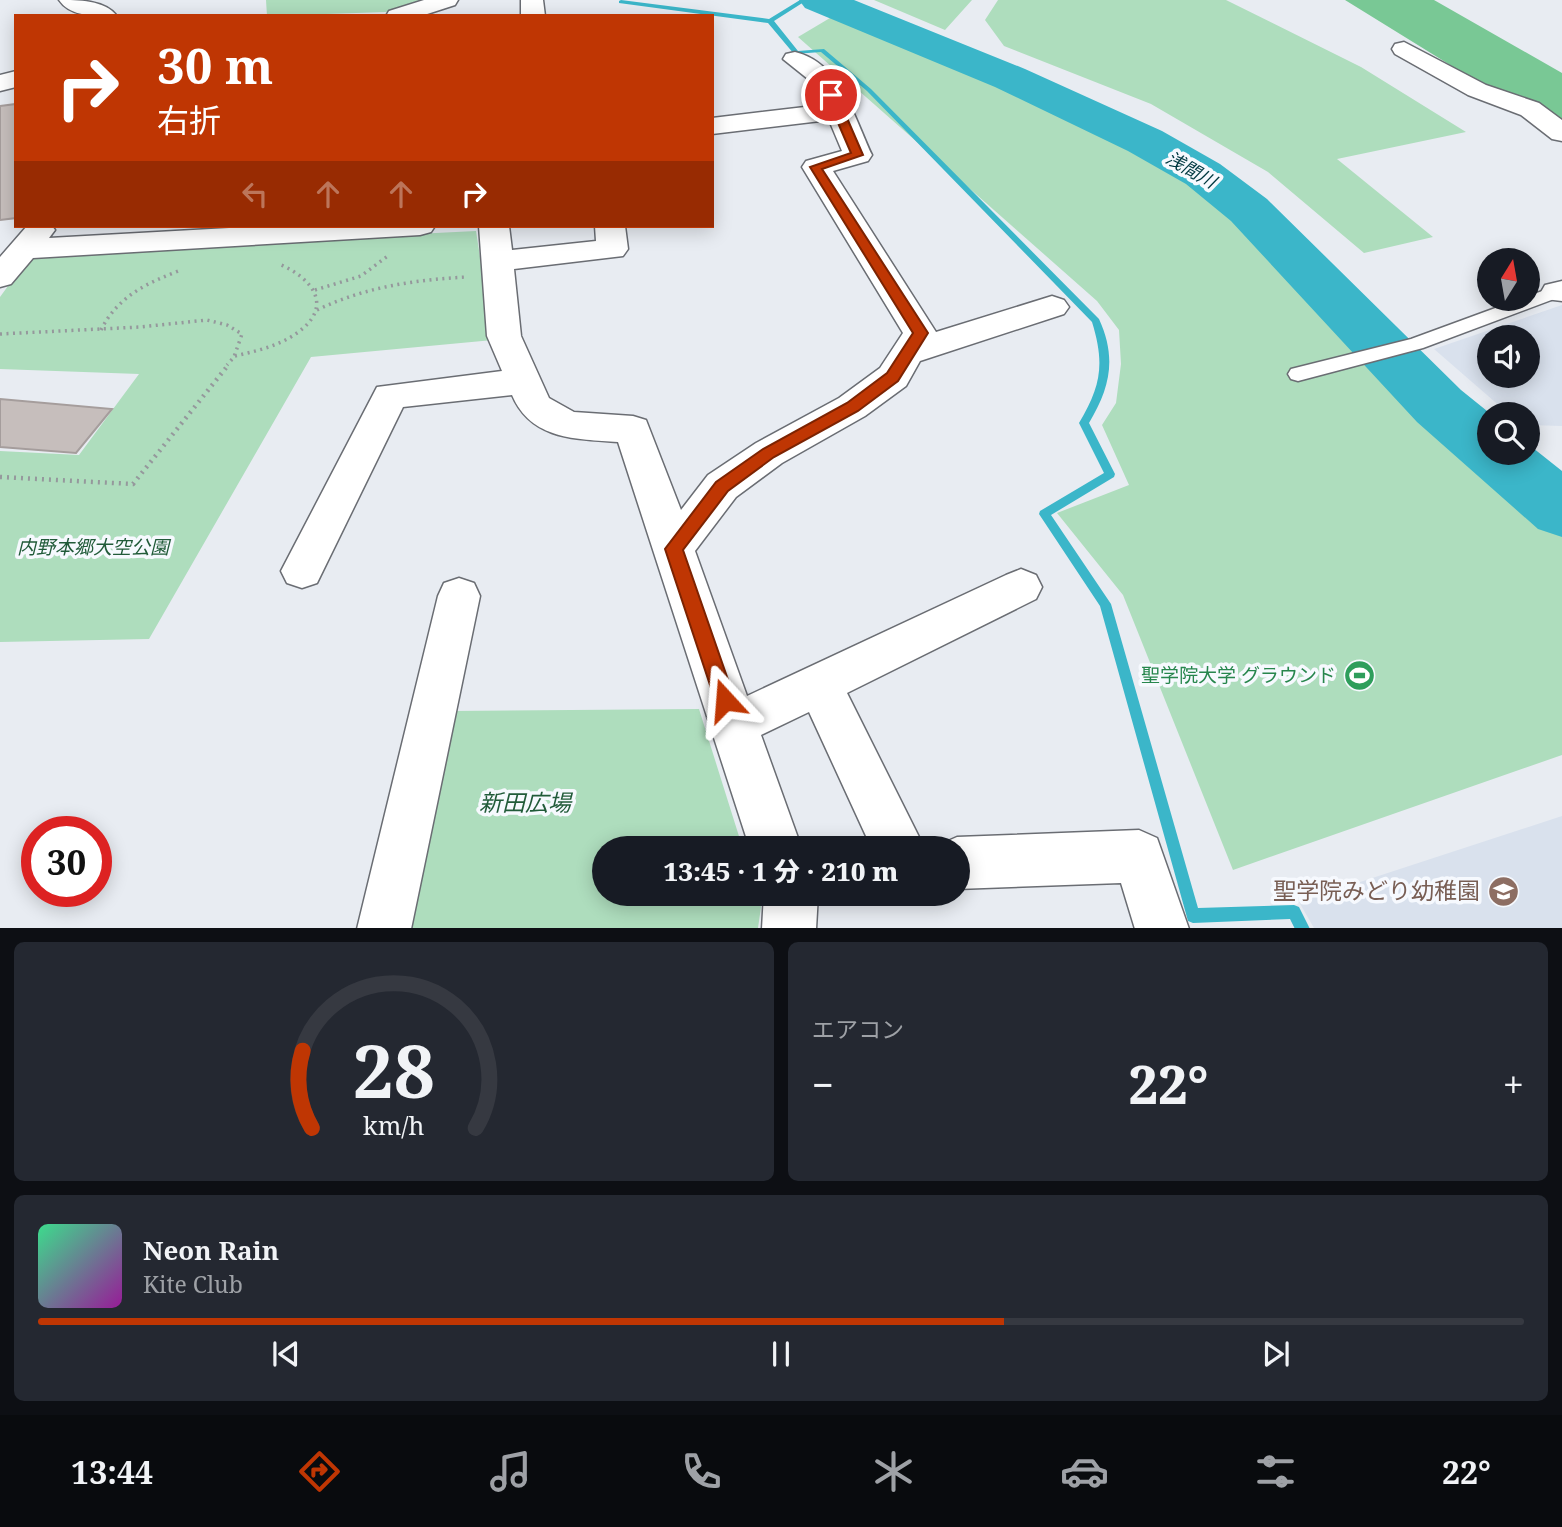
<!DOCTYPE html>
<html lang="ja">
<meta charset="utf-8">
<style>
body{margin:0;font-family:"Noto Serif","Noto Sans JP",serif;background:#242831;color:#f1f3f6;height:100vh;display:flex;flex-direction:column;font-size:26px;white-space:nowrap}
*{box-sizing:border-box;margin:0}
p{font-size:23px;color:#9ea1a6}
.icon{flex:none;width:38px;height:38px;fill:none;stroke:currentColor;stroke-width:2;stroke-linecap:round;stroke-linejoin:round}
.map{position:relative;height:928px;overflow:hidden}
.drawer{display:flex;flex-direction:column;gap:14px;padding:14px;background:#0d0f14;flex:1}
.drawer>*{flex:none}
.hud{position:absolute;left:14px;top:14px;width:700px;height:214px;border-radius:0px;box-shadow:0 4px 18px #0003;background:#bf3603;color:#fff;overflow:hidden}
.needle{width:46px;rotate:11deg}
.tools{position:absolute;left:1477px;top:248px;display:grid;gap:14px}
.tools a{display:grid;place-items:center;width:63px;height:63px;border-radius:50%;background:#171b24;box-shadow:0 4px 18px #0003;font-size:35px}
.speed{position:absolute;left:21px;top:816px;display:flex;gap:14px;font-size:35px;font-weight:700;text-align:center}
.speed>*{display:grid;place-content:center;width:91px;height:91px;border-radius:50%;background:#171b24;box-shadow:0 4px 18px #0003;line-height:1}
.speed .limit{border:10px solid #d22;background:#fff;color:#111}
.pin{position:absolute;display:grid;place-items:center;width:60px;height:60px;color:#fff;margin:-30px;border:4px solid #fff;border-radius:50%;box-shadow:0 2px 7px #0007}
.me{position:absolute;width:77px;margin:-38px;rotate:341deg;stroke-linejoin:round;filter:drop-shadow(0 0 5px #0008)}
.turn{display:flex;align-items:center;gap:24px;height:147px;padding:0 28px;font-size:32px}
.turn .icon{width:91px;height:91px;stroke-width:2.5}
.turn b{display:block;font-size:49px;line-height:60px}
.lanes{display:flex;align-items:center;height:66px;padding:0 28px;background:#0003;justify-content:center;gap:35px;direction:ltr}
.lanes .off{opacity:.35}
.big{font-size:52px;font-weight:800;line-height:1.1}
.drawer .tile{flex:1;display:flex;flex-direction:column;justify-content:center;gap:10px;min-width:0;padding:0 24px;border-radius:10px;background:#242831}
.drawer .dial{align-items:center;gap:0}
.dial svg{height:182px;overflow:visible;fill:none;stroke:#363941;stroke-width:7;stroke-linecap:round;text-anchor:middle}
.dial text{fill:#f1f3f6;stroke:none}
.song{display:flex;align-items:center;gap:21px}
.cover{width:84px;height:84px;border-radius:10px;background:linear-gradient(135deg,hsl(150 70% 55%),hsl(300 70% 35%))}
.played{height:7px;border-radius:4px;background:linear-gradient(90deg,#bf3603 65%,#363941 65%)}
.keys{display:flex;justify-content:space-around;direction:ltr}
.heat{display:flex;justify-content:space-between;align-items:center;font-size:38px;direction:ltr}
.drawer .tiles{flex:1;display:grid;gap:14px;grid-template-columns:1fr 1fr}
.tile:last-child{grid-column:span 2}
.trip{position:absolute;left:592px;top:836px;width:378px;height:70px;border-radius:35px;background:#171b24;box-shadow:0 4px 18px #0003;font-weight:800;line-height:70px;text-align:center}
.menu{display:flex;height:112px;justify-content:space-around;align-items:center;background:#090b0e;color:#9ea1a6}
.menu .icon{width:49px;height:49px}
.menu .current{color:#bf3603}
.menu b{font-size:32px;color:#f1f3f6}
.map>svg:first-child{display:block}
.built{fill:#d9e1ed;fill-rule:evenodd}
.green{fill:#aeddbd}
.forest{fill:#79c895}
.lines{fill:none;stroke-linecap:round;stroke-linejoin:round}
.stream{fill:#3bb6c9;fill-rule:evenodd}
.river{fill:#3bb6c9;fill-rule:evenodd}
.building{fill:#c6bebc;stroke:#a59d9c;stroke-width:2}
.service-casing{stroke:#6a6d73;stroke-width:3}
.minor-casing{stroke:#6a6d73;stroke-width:3}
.path-far1{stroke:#95989c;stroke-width:3.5;stroke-dasharray:2 4.5;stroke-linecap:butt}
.path{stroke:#95989c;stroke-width:4.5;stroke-dasharray:2 5;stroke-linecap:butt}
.service{fill:#fff;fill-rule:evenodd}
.minor{fill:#fff;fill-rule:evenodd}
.route{fill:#bf3603;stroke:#7c2302;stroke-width:2}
.labels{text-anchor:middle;stroke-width:7;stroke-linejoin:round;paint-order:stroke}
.far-water-label{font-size:18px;font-style:italic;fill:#003941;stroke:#f6f9fe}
.park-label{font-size:19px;font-style:italic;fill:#215b39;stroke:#f6f9fe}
.leisure-label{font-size:19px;fill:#27864d;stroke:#f6f9fe;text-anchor:end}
.near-park-label{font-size:23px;font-style:italic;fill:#215b39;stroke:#f6f9fe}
.near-education-label{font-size:23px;fill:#785e54;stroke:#f6f9fe;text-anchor:end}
</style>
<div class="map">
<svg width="1562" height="929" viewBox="0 0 1562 929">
<rect width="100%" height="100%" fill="#e8ecf2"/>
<path class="built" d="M1562 305V426L1528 425V415H1510L1434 349ZM1489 338H1528V376H1489Z
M1562 816V928H1314L1299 902Z"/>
<path class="green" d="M266 0H435L386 12 267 16Z
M874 0H972L945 30Z
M998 0H1226L1361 67 1466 132 1337 159 1433 237 1364 253 1268 172 1151 104 1004 46 985 20Z
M835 15 1054 105 1189 181 1283 267 1447 439 1562 529V755L1233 870 1123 595 1057 513 1129 485 1102 425 1116 403 1121 364 1119 330 1097 301 798 37Z
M476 231 493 340 311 357 149 639 0 642V451L79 455 139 374 0 369V297L32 253Z
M699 709 743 849H604V894H757L761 907 758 928 403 929 453 711Z"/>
<path class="forest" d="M1345 0H1434L1562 73V121L1540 105 1476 81Z"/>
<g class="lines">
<path class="stream" d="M621 0 769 19 800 0H807L774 21 798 51 824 49 871 89 1099 319C1117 358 1110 388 1089 423L1115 474 1114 477 1051 515 1111 604 1198 908 1294 905 1299 907 1310 929H1295L1290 919 1193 923 1188 921 1100 606 1039 514 1040 511 1104 473 1079 423C1101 386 1105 364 1092 322L867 91 821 52 794 54 768 23 619 3V1Z"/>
<path class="river" d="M799 0H854L1025 69 1162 131 1220 164 1267 199 1461 390 1492 415H1489V453H1528V444L1562 471V537L1538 529 1417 422 1231 221 1186 184 1128 151 995 87 805 8Z"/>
</g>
<path class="building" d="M16 104V218L0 220V106Z
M0 399 112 409 76 453 0 447Z"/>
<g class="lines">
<defs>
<path id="service" d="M1557 286 1562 288V296L1423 348 1298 381 1291 379 1288 374 1291 369 1411 339 1520 299H1528V296Z"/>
<path id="minor" d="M59 0C78 0 105 0 117 16 98 16 71 18 59 0Z
M424 0H458L455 5 421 16H386L389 11Z
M521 0H543L545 16H521Z
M1404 42 1486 85 1539 103 1562 120V141L1552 139 1521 115 1468 95 1395 54 1392 49 1395 44Z
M795 52C841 63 854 117 872 155L868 161 833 171 936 332 1052 296 1064 300 1069 307 1064 314 920 361 906 386 865 416 782 463 736 497 695 551 747 696 1006 575 1021 569 1036 575 1042 587 1036 599 847 693 925 849H872L809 712 761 735 802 849H750L618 442C576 439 531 440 512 395L403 407 317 583 302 588 287 583 281 571 377 387 502 371 487 336 479 226H509L512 250 596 241 595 226H625L628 249 623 256 514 269 521 336 549 398 574 412 633 416 646 420 681 510 708 475 756 443 839 398 880 368 903 333 802 167 806 161 842 151 829 120 712 134V118L822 105 813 83 783 59 786 54Z
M16 71V87L0 91V75Z
M27 226H52L55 230 49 238 265 226H435L431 232 420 235 33 258 11 284 0 287V257Z
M1562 281V301L1545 299 1541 292 1545 285Z
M459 578 474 583 480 596 411 929H357L438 596 444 583Z
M1139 830 1157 838 1189 929H1135L1121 883 957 889V849H937L939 845 957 837Z
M764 894H818L816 929H762Z"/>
</defs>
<use href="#service" class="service-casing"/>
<use href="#minor" class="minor-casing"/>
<path class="path-far1" d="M315 290 361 276 389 255
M317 310C365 287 414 280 466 277
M101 330C118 296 147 283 181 270
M0 334 140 327 207 320 227 325 242 334 234 357 227 365
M235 356C256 351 279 346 297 333 335 306 312 278 279 264"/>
<path class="path" d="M0 477 133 484 229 364"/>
<use href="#service" class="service"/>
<use href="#minor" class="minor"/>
</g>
<path class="route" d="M827 93 837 95 863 155 822 169 928 333 898 381 858 411 774 457 728 491 683 550 735 700 732 706 725 708 718 706 715 700 665 549 716 482 763 449 847 403 887 373 913 333 810 167 851 153 826 95Z"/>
<defs>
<symbol id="stadium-disc" viewBox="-11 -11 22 22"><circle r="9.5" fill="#2e9e5b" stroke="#f6f9fe"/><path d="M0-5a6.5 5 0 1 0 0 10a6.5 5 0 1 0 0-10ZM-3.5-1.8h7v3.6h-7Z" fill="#fff"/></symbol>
<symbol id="school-disc" viewBox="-11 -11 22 22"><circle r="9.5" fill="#8d6e63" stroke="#f6f9fe"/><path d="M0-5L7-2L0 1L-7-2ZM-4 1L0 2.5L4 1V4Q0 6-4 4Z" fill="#fff"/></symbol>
</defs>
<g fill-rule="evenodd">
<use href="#stadium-disc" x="1342" y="658" width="35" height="35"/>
<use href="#school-disc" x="1486" y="874" width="35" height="35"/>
</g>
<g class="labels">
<g class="far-water-label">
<text transform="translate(1191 170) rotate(30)" y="6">浅間川</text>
</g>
<g class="park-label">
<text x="93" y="554">内野本郷大空公園</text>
</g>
<g class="leisure-label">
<text x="1336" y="682">聖学院大学 グラウンド</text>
</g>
<g class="near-park-label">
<text x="525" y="811">新田広場</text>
</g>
<g class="near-education-label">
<text x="1480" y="899">聖学院みどり幼稚園</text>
</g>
</g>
</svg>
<div class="tools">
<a><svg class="needle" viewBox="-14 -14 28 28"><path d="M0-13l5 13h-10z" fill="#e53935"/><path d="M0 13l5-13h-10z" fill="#9ea1a6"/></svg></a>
<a><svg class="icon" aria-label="sound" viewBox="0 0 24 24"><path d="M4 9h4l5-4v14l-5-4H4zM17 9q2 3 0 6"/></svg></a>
<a><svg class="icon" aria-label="search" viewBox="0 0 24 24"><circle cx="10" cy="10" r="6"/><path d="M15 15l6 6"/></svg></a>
</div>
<div class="speed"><div class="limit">30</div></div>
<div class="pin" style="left:831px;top:95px;background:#d93025"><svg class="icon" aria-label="arrive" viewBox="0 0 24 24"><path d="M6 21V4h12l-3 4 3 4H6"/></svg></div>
<svg class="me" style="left:725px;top:700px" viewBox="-20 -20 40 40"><path d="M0-17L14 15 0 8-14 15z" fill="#bf3603" stroke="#fff" stroke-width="4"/></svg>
<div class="trip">13:45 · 1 分 · 210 m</div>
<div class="hud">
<div class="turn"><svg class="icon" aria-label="right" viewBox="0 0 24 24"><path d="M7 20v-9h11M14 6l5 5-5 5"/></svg><div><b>30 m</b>右折</div></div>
<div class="lanes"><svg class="icon off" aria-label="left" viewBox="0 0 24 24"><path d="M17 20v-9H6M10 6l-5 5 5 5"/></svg><svg class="icon off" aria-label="ahead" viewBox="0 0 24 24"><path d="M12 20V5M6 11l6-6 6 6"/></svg><svg class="icon off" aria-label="ahead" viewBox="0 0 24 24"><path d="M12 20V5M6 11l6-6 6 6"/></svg><svg class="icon" aria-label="right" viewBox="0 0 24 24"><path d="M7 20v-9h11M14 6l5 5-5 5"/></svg></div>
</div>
</div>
<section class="drawer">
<div class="tiles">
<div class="tile dial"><svg viewBox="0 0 100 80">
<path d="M14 69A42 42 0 1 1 86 69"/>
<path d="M14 69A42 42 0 0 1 10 35" stroke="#bf3603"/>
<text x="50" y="56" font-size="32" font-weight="700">28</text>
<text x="50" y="72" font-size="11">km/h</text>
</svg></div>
<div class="tile"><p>エアコン</p>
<div class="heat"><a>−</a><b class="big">22°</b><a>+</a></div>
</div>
<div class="tile">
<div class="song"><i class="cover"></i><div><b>Neon Rain</b><p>Kite Club</p></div></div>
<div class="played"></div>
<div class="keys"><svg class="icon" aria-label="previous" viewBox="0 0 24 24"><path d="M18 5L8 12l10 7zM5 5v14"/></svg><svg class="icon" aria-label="pause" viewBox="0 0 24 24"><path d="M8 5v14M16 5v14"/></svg><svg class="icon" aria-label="next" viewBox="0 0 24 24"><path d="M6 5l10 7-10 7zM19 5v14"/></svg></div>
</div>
</div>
</section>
<nav class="menu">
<b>13:44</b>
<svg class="icon current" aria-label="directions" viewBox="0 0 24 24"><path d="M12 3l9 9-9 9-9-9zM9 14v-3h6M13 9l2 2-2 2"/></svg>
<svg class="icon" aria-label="music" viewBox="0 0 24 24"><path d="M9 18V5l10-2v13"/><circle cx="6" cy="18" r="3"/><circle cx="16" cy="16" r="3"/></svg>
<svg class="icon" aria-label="phone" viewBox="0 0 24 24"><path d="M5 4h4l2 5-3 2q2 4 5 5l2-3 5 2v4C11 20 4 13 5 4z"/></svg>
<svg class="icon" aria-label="climate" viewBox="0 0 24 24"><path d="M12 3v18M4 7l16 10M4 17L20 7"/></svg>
<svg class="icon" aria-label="car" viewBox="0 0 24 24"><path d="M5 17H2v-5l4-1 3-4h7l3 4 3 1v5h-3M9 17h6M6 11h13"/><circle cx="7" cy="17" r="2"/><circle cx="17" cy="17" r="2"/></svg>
<svg class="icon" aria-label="filters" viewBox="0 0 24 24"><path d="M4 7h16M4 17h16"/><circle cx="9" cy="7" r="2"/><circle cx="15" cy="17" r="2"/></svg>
<b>22°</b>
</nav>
